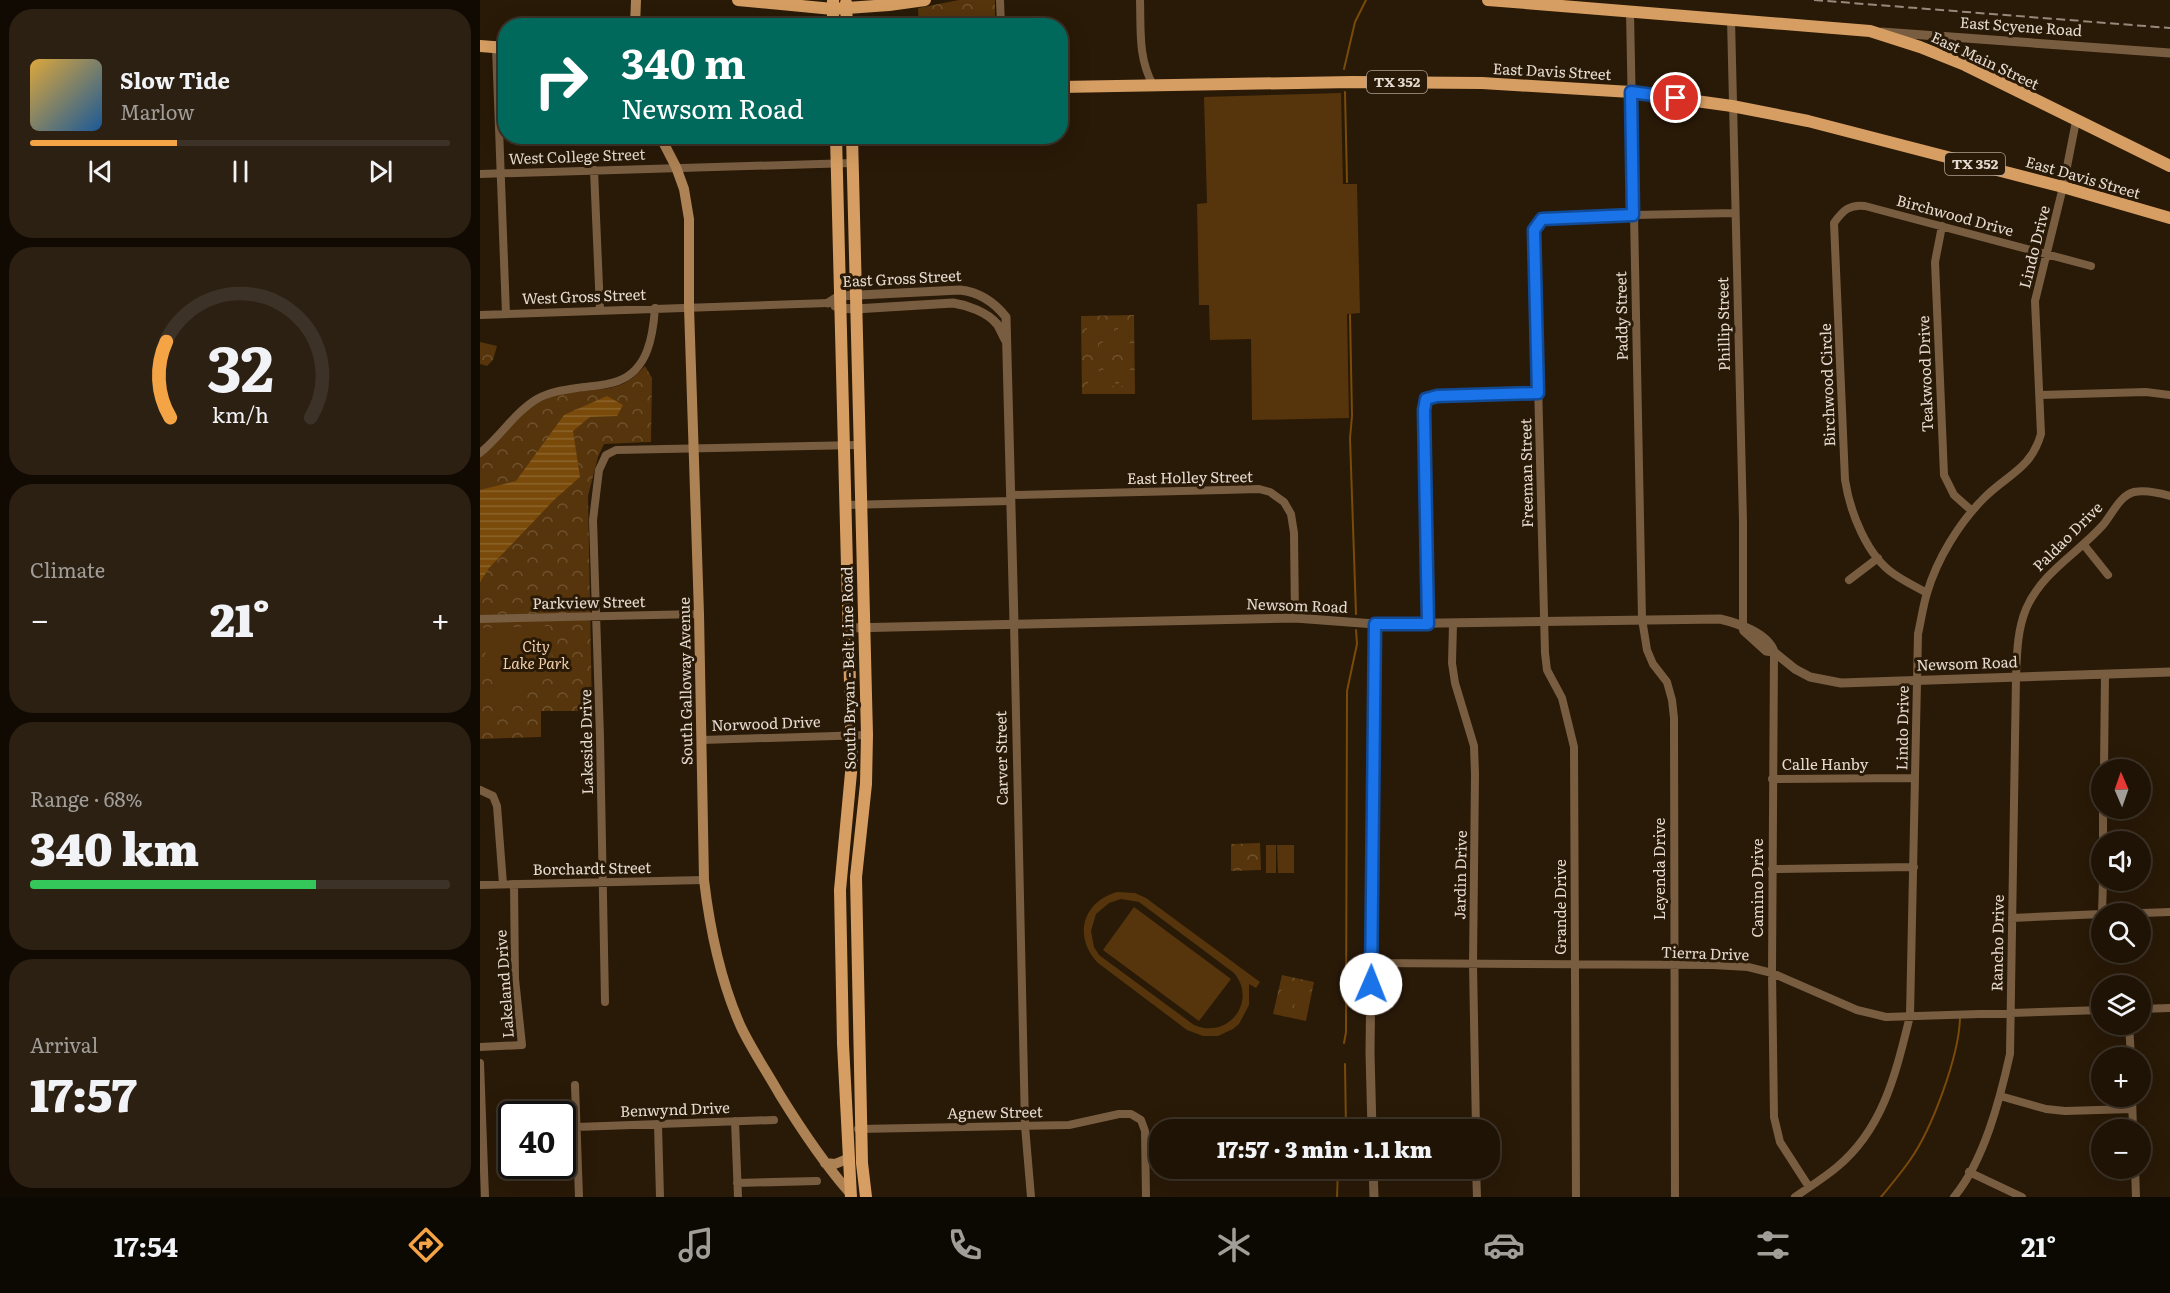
<!DOCTYPE html>
<meta charset="utf-8">
<style>
body{margin:0;font-family:Literata,serif;background:#2c2013;color:#f1f3f6;height:100vh;display:flex;flex-direction:column;font-size:22px;white-space:nowrap}
*{box-sizing:border-box;margin:0}
p{font-size:20px;color:#a19e9a}
.icon{flex:none;width:33px;height:33px;fill:none;stroke:currentColor;stroke-width:2;stroke-linecap:round;stroke-linejoin:round}
.map{position:relative;flex:1;overflow:hidden}
.sheet{display:flex;flex-direction:column;gap:9px;padding:9px;background:#110a03;width:480px}
.sheet>*{flex:none}
.banner{position:absolute;left:18px;top:18px;width:570px;height:126px;border-radius:24px;box-shadow:0 6px 24px #0002,0 0 0 2px #3c3227;background:#00695c;color:#fff;overflow:hidden}
.needle{width:39px;rotate:358deg}
.fabs{position:absolute;left:1611px;top:759px;display:grid;gap:12px}
.fabs a{display:grid;place-items:center;width:60px;height:60px;border-radius:50%;background:#1f1305;box-shadow:0 6px 24px #0002,0 0 0 2px #3c3227;font-size:30px}
.speed{position:absolute;left:18px;top:1101px;display:flex;gap:12px;font-size:30px;font-weight:700;text-align:center}
.speed>*{display:grid;place-content:center;width:78px;height:78px;border-radius:50%;background:#1f1305;box-shadow:0 6px 24px #0002,0 0 0 2px #3c3227;line-height:1}
.speed .limit{border:3px solid #111;border-radius:9px;background:#fff;color:#111}
.pin{position:absolute;display:grid;place-items:center;width:51px;height:51px;color:#fff;margin:-26px;border:3px solid #fff;border-radius:50%;box-shadow:0 2px 6px #0007}
.me{position:absolute;width:66px;margin:-33px;rotate:1deg;stroke-linejoin:round;filter:drop-shadow(0 0 4px #0008)}
.turn{display:flex;align-items:center;gap:21px;height:126px;padding:0 24px;font-size:27px}
.turn .icon{width:78px;height:78px;stroke-width:2.5}
.turn b{display:block;font-size:42px;line-height:51px}
.big{font-size:45px;font-weight:800;line-height:1.1}
.sheet .widget{flex:1;display:flex;flex-direction:column;justify-content:center;gap:9px;min-width:0;padding:0 21px;border-radius:24px;background:#2c2013}
.sheet .dial{align-items:center;gap:0}
.dial svg{height:156px;overflow:visible;fill:none;stroke:#3c3227;stroke-width:7;stroke-linecap:round;text-anchor:middle}
.dial text{fill:#f1f3f6;stroke:none}
.song{display:flex;align-items:center;gap:18px}
.cover{width:72px;height:72px;border-radius:9px;background:linear-gradient(135deg,hsl(40 70% 55%),hsl(210 70% 35%))}
.played{height:6px;border-radius:3px;background:linear-gradient(90deg,#f4a444 35%,#3c3227 35%)}
.keys{display:flex;justify-content:space-around;direction:ltr}
.heat{display:flex;justify-content:space-between;align-items:center;font-size:33px;direction:ltr}
.charge{height:9px;border-radius:4px;background:linear-gradient(90deg,#34c759 68%,#3c3227 0)}
.trip{position:absolute;left:669px;top:1119px;width:351px;height:60px;border-radius:24px;background:#1f1305;box-shadow:0 6px 24px #0002,0 0 0 2px #3c3227;font-weight:800;line-height:60px;text-align:center}
.tabs{display:flex;height:96px;justify-content:space-around;align-items:center;background:#0c0802;color:#a19e9a}
.tabs .icon{width:42px;height:42px}
.tabs .selected{color:#f4a444}
.tabs b{font-size:27px;color:#f1f3f6}
main{display:flex;flex:1;min-height:0}
.map>svg:first-child{display:block}
.park{fill:url(#park-crowns)}
.pitch{fill:#56350c;fill-rule:evenodd}
.water{fill:url(#water-rules)}
.lines{fill:none;stroke-linecap:round;stroke-linejoin:round}
.stream{stroke:#794a09;stroke-width:2}
.minor{stroke:#785d41;stroke-width:8}
.tertiary{stroke:#785d41;stroke-width:9}
.secondary{stroke:#ad8254;stroke-width:10}
.primary{stroke:#d69e62;stroke-width:12}
.rail{stroke:#96897b;stroke-width:2;stroke-dasharray:9 4.5;stroke-linecap:butt}
.route-casing{stroke:#114b97;stroke-width:15}
.route{stroke:#1a73e8;stroke-width:10}
.labels{text-anchor:middle;stroke-width:6;stroke-linejoin:round;paint-order:stroke}
.shield{fill:#291907;stroke:#ada194;stroke-width:1.5}
.shield-label{font-size:14px;font-weight:bold;fill:#e6dbd0}
.street-label{font-size:15px;fill:#e6dbd0;stroke:#291907}
.park-label{font-size:15px;font-style:italic;fill:#f3d1ae;stroke:#291907}
</style>
<main>
<section class="sheet">
<div class="widget">
<div class="song"><i class="cover"></i><div><b>Slow Tide</b><p>Marlow</p></div></div>
<div class="played"></div>
<div class="keys"><svg class="icon" aria-label="previous" viewBox="0 0 24 24"><path d="M18 5L8 12l10 7zM5 5v14"/></svg><svg class="icon" aria-label="pause" viewBox="0 0 24 24"><path d="M8 5v14M16 5v14"/></svg><svg class="icon" aria-label="next" viewBox="0 0 24 24"><path d="M6 5l10 7-10 7zM19 5v14"/></svg></div>
</div>
<div class="widget dial"><svg viewBox="0 0 100 80">
<path d="M14 69A42 42 0 1 1 86 69"/>
<path d="M14 69A42 42 0 0 1 12 30" stroke="#f4a444"/>
<text x="50" y="56" font-size="32" font-weight="700">32</text>
<text x="50" y="72" font-size="11">km/h</text>
</svg></div>
<div class="widget"><p>Climate</p>
<div class="heat"><a>−</a><b class="big">21°</b><a>+</a></div>
</div>
<div class="widget"><p>Range · 68%</p><b class="big">340 km</b><div class="charge"></div></div>
<div class="widget"><p>Arrival</p><b class="big">17:57</b></div>
</section>
<div class="map">
<svg width="1690" height="1197" viewBox="0 0 1690 1197">
<defs>
<pattern id="park-crowns" width="20" height="18" patternUnits="userSpaceOnUse" patternTransform="scale(1.5)"><rect width="20" height="18" fill="#56350c"/><path d="M2 6a3 3 0 1 1 6 0M12 15a3 3 0 1 1 6 0" fill="none" stroke="#6e522e"/></pattern>
<pattern id="water-rules" width="6" height="5" patternUnits="userSpaceOnUse" patternTransform="scale(1.5)"><rect width="6" height="5" fill="#794a09"/><path d="M0 2.5h6" fill="none" stroke="#8c642c"/></pattern>
</defs>
<rect width="100%" height="100%" fill="#291907"/>
<path class="park" d="M479 0H515V25H439L438 8Z
M654 315 655 394H602L601 316Z
M0 342 17 346 13 360 7 366 0 364Z
M165 366 172 378 171 442 124 444 118 457 108 496 112 711H61V737L0 739V456C22 434 44 406 75 395 98 388 127 394 148 381 154 377 160 371 165 366Z
M780 843 781 870 751 871V844Z
M802 975 834 982 826 1021 793 1014Z"/>
<path class="pitch" d="M861 93 863 184H877L880 313 867 314 869 418 772 420 771 339 730 340 729 305H719L717 204 727 203 724 97Z
M622 322H634V347H623Z
M638 322H649L650 347H638Z
M607 323H618V348H607Z
M635 361V386H624L623 362Z
M639 361H650V386H639Z
M608 362H619V387H608Z
M70 626 72 661H59L44 677 43 698 16 699 0 628Z
M786 845H796V873H786Z
M797 845H814V873H798Z
M637 892 655 893 666 898 780 982 776 988 769 984V1005L759 1024 753 1029 738 1036H723L707 1030 618 963C593 937 602 902 637 892ZM641 899 659 902 754 973C778 1001 748 1040 714 1025L619 955 614 947 611 931 616 914 629 903Z
M654 907 751 979 719 1021 623 950Z
M803 983 814 985 809 1010 797 1007Z
M819 986 830 989 825 1013 813 1011Z"/>
<path class="water" d="M127 396 143 405 137 416 110 417 93 431 100 477 75 499 9 568 0 582V490L36 481 84 415Z"/>
<g class="lines">
<path class="stream" d="M864 69 875 22 886 0
M865 92 867 182
M870 315 872 416 870 438 876 614
M864 1043 866 1032 867 691 877 644 876 630
M865 1064 866 1130
M857 1197 858 1168
M1401 1197C1411 1185 1421 1173 1430 1160 1452 1129 1479 1056 1480 1018"/>
<path class="minor" d="M520 0 521 26
M660 0C661 30 658 58 673 85
M1150 12 1162 619 1167 650 1173 664 1187 682 1192 700 1194 718 1195 1197
M1251 19 1263 522V628
M16 48 26 314
M114 170 120 310
M0 174 372 163
M1462 226 1455 262 1464 475 1474 495 1492 511
M0 315 348 303
M1560 395 1666 392 1690 395
M0 453C20 437 35 412 57 399 69 392 83 390 97 388 110 386 125 386 138 381 168 370 173 336 175 308
M531 495 743 490 779 489 790 492 804 502 811 514 814 533 815 618
M365 505 531 501
M1604 545 1628 575
M1369 580 1398 558
M1447 593C1436 587 1424 581 1414 574 1387 556 1370 512 1365 480L1354 223C1363 210 1370 204 1385 206L1611 266
M0 619 219 614
M534 623 545 1126 551 1197
M949 624 944 421 946 399 957 396 1058 393
M973 624 972 663 975 683 994 746 995 774 993 964 996 1130
M1294 652 1292 973 1294 1117 1300 1142 1329 1187
M222 740 387 735
M1624 770 1625 674
M1292 779 1435 778
M0 790 13 796 17 806 23 884
M1623 842V808
M1292 869 1434 867
M0 885 224 880
M1622 914 1623 880
M1632 914 1690 912
M1532 918 1622 914
M891 963 1233 965 1268 967 1292 973 1377 1010 1406 1017 1622 1010
M125 1002 120 737 113 520 119 470 126 455 136 450 378 445
M1660 1009 1690 1008
M1649 1024 1651 1058
M0 1047 42 1045 35 979 34 884
M0 1063 5 1197
M95 1085 99 1197
M1520 1096 1566 1109 1585 1111 1652 1109
M1652 1096 1653 1130
M255 1121 258 1197
M178 1125 180 1197
M96 1127 294 1120
M378 1129 589 1125 639 1114H651L661 1120 665 1131 666 1197
M996 1168 997 1197
M1655 1168 1656 1197
M1489 1172 1542 1197
M257 1183 337 1181
M1096 1197 1094 747 1082 698 1067 670 1065 653 1054 230 1062 219 1102 216 1255 213
M1315 1197C1329 1187 1344 1178 1357 1167 1404 1128 1416 1072 1430 1016L1438 634C1441 621 1443 606 1447 593 1457 559 1479 523 1504 498 1528 474 1551 469 1561 434L1555 301 1583 187 1596 121
M1474 1197C1504 1161 1520 1099 1530 1054L1536 677C1537 654 1537 631 1546 609 1562 572 1597 554 1623 525 1631 516 1640 495 1654 492 1664 490 1680 493 1690 496"/>
<path class="tertiary" d="M1402 32 1690 53
M348 303 359 296 480 290C500 292 514 302 526 317L534 623
M355 306 360 308 375 309 473 303C487 305 507 312 517 324 520 328 523 336 526 341
M368 628 815 618 895 624 1240 619C1257 623 1288 633 1294 652
M1263 628 1264 631 1286 651 1294 652 1315 669 1330 677 1361 683 1690 672
M892 1130 890 1053 895 624
M893 1168 894 1197"/>
<path class="secondary" d="M155 26 156 0
M180 136 196 167 204 189 209 219V307L219 614 224 880C230 930 240 980 261 1027 272 1050 287 1072 300 1095 321 1129 342 1161 369 1192
M345 1163 355 1164 367 1159"/>
<path class="primary" d="M258 0 353 9 409 5 445 0
M353 0V26
M1008 0 1390 31 1440 47 1485 65 1690 166
M366 3 367 26
M0 46 26 48
M580 87 872 82 1002 83 1151 92 1252 106 1328 121 1583 187 1690 218
M356 136 372 762 360 890 363 1044 371 1197
M372 136 387 735 386 784 376 877 382 1163 386 1197"/>
<path class="rail" d="M1334 0 1690 28"/>
</g>
<g class="lines">
<defs>
<path id="route" d="M891 984 895 624H948L944 410 946 399 957 396 1058 393 1054 230 1062 219 1153 215 1151 92 1196 98"/>
</defs>
<use href="#route" class="route-casing"/>
<use href="#route" class="route"/>
</g>
<g class="labels">
<g class="shield">
<rect x="887" y="71" width="60" height="22" rx="4.5"/>
<rect x="1465" y="153" width="60" height="22" rx="4.5"/>
</g>
<g class="shield-label">
<text x="917" y="87">TX 352</text>
<text x="1495" y="169">TX 352</text>
</g>
<g class="street-label">
<text transform="translate(1541 27) rotate(4)" y="5">East Scyene Road</text>
<text transform="translate(1505 61) rotate(25)" y="5">East Main Street</text>
<text transform="translate(1072 72) rotate(3)" y="5">East Davis Street</text>
<text transform="translate(97 157) rotate(-2)" y="5">West College Street</text>
<text transform="translate(1603 178) rotate(16)" y="5">East Davis Street</text>
<text transform="translate(1475 216) rotate(15)" y="5">Birchwood Drive</text>
<text transform="translate(1555 247) rotate(-76)" y="5">Lindo Drive</text>
<text transform="translate(422 279) rotate(-3)" y="5">East Gross Street</text>
<text transform="translate(104 297) rotate(-2)" y="5">West Gross Street</text>
<text transform="translate(1142 316) rotate(-91)" y="5">Paddy Street</text>
<text transform="translate(1244 324) rotate(-91)" y="5">Phillip Street</text>
<text transform="translate(1446 374) rotate(-92)" y="5">Teakwood Drive</text>
<text transform="translate(1348 385) rotate(-92)" y="5">Birchwood Circle</text>
<text transform="translate(1047 473) rotate(-91)" y="5">Freeman Street</text>
<text transform="translate(710 478) rotate(-1)" y="5">East Holley Street</text>
<text transform="translate(1588 537) rotate(-45)" y="5">Paldao Drive</text>
<text transform="translate(109 603) rotate(-1)" y="5">Parkview Street</text>
<text transform="translate(817 606) rotate(2)" y="5">Newsom Road</text>
<text transform="translate(1487 664) rotate(-2)" y="5">Newsom Road</text>
<text transform="translate(369 668) rotate(-91)" y="5">South Bryan - Belt Line Road</text>
<text transform="translate(206 681) rotate(-91)" y="5">South Galloway Avenue</text>
<text transform="translate(286 724) rotate(-2)" y="5">Norwood Drive</text>
<text transform="translate(1423 728) rotate(-89)" y="5">Lindo Drive</text>
<text transform="translate(107 742) rotate(-91)" y="5">Lakeside Drive</text>
<text transform="translate(522 758) rotate(-91)" y="5">Carver Street</text>
<text x="1345" y="770">Calle Hanby</text>
<text transform="translate(112 869) rotate(-1)" y="5">Borchardt Street</text>
<text transform="translate(1180 869) rotate(-90)" y="5">Leyenda Drive</text>
<text transform="translate(981 875) rotate(-89)" y="5">Jardin Drive</text>
<text transform="translate(1278 888) rotate(-90)" y="5">Camino Drive</text>
<text transform="translate(1081 907) rotate(-90)" y="5">Grande Drive</text>
<text transform="translate(1518 943) rotate(-89)" y="5">Rancho Drive</text>
<text transform="translate(1225 954) rotate(2)" y="5">Tierra Drive</text>
<text transform="translate(25 984) rotate(-94)" y="5">Lakeland Drive</text>
<text transform="translate(195 1110) rotate(-2)" y="5">Benwynd Drive</text>
<text transform="translate(515 1113) rotate(-1)" y="5">Agnew Street</text>
</g>
<g class="park-label">
<text x="56" y="652">City<tspan x="56" dy="17">Lake Park</tspan></text>
</g>
</g>
</svg>
<div class="fabs">
<a><svg class="needle" viewBox="-14 -14 28 28"><path d="M0-13l5 13h-10z" fill="#e53935"/><path d="M0 13l5-13h-10z" fill="#a19e9a"/></svg></a>
<a><svg class="icon" aria-label="sound" viewBox="0 0 24 24"><path d="M4 9h4l5-4v14l-5-4H4zM17 9q2 3 0 6"/></svg></a>
<a><svg class="icon" aria-label="search" viewBox="0 0 24 24"><circle cx="10" cy="10" r="6"/><path d="M15 15l6 6"/></svg></a>
<a><svg class="icon" aria-label="layers" viewBox="0 0 24 24"><path d="M12 4l9 5-9 5-9-5zM3 14l9 5 9-5"/></svg></a>
<a>+</a>
<a>−</a>
</div>
<div class="speed"><div class="limit">40</div></div>
<div class="pin" style="left:1196px;top:98px;background:#d93025"><svg class="icon" aria-label="arrive" viewBox="0 0 24 24"><path d="M6 21V4h12l-3 4 3 4H6"/></svg></div>
<svg class="me" style="left:891px;top:984px" viewBox="-20 -20 40 40"><circle r="19" fill="#fff"/><path d="M0-13L10 11 0 6-10 11z" fill="#1a73e8"/></svg>
<div class="trip">17:57 · 3 min · 1.1 km</div>
<div class="banner">
<div class="turn"><svg class="icon" aria-label="right" viewBox="0 0 24 24"><path d="M7 20v-9h11M14 6l5 5-5 5"/></svg><div><b>340 m</b>Newsom Road</div></div>
</div>
</div>
</main>
<nav class="tabs">
<b>17:54</b>
<svg class="icon selected" aria-label="directions" viewBox="0 0 24 24"><path d="M12 3l9 9-9 9-9-9zM9 14v-3h6M13 9l2 2-2 2"/></svg>
<svg class="icon" aria-label="music" viewBox="0 0 24 24"><path d="M9 18V5l10-2v13"/><circle cx="6" cy="18" r="3"/><circle cx="16" cy="16" r="3"/></svg>
<svg class="icon" aria-label="phone" viewBox="0 0 24 24"><path d="M5 4h4l2 5-3 2q2 4 5 5l2-3 5 2v4C11 20 4 13 5 4z"/></svg>
<svg class="icon" aria-label="climate" viewBox="0 0 24 24"><path d="M12 3v18M4 7l16 10M4 17L20 7"/></svg>
<svg class="icon" aria-label="car" viewBox="0 0 24 24"><path d="M5 17H2v-5l4-1 3-4h7l3 4 3 1v5h-3M9 17h6M6 11h13"/><circle cx="7" cy="17" r="2"/><circle cx="17" cy="17" r="2"/></svg>
<svg class="icon" aria-label="filters" viewBox="0 0 24 24"><path d="M4 7h16M4 17h16"/><circle cx="9" cy="7" r="2"/><circle cx="15" cy="17" r="2"/></svg>
<b>21°</b>
</nav>
